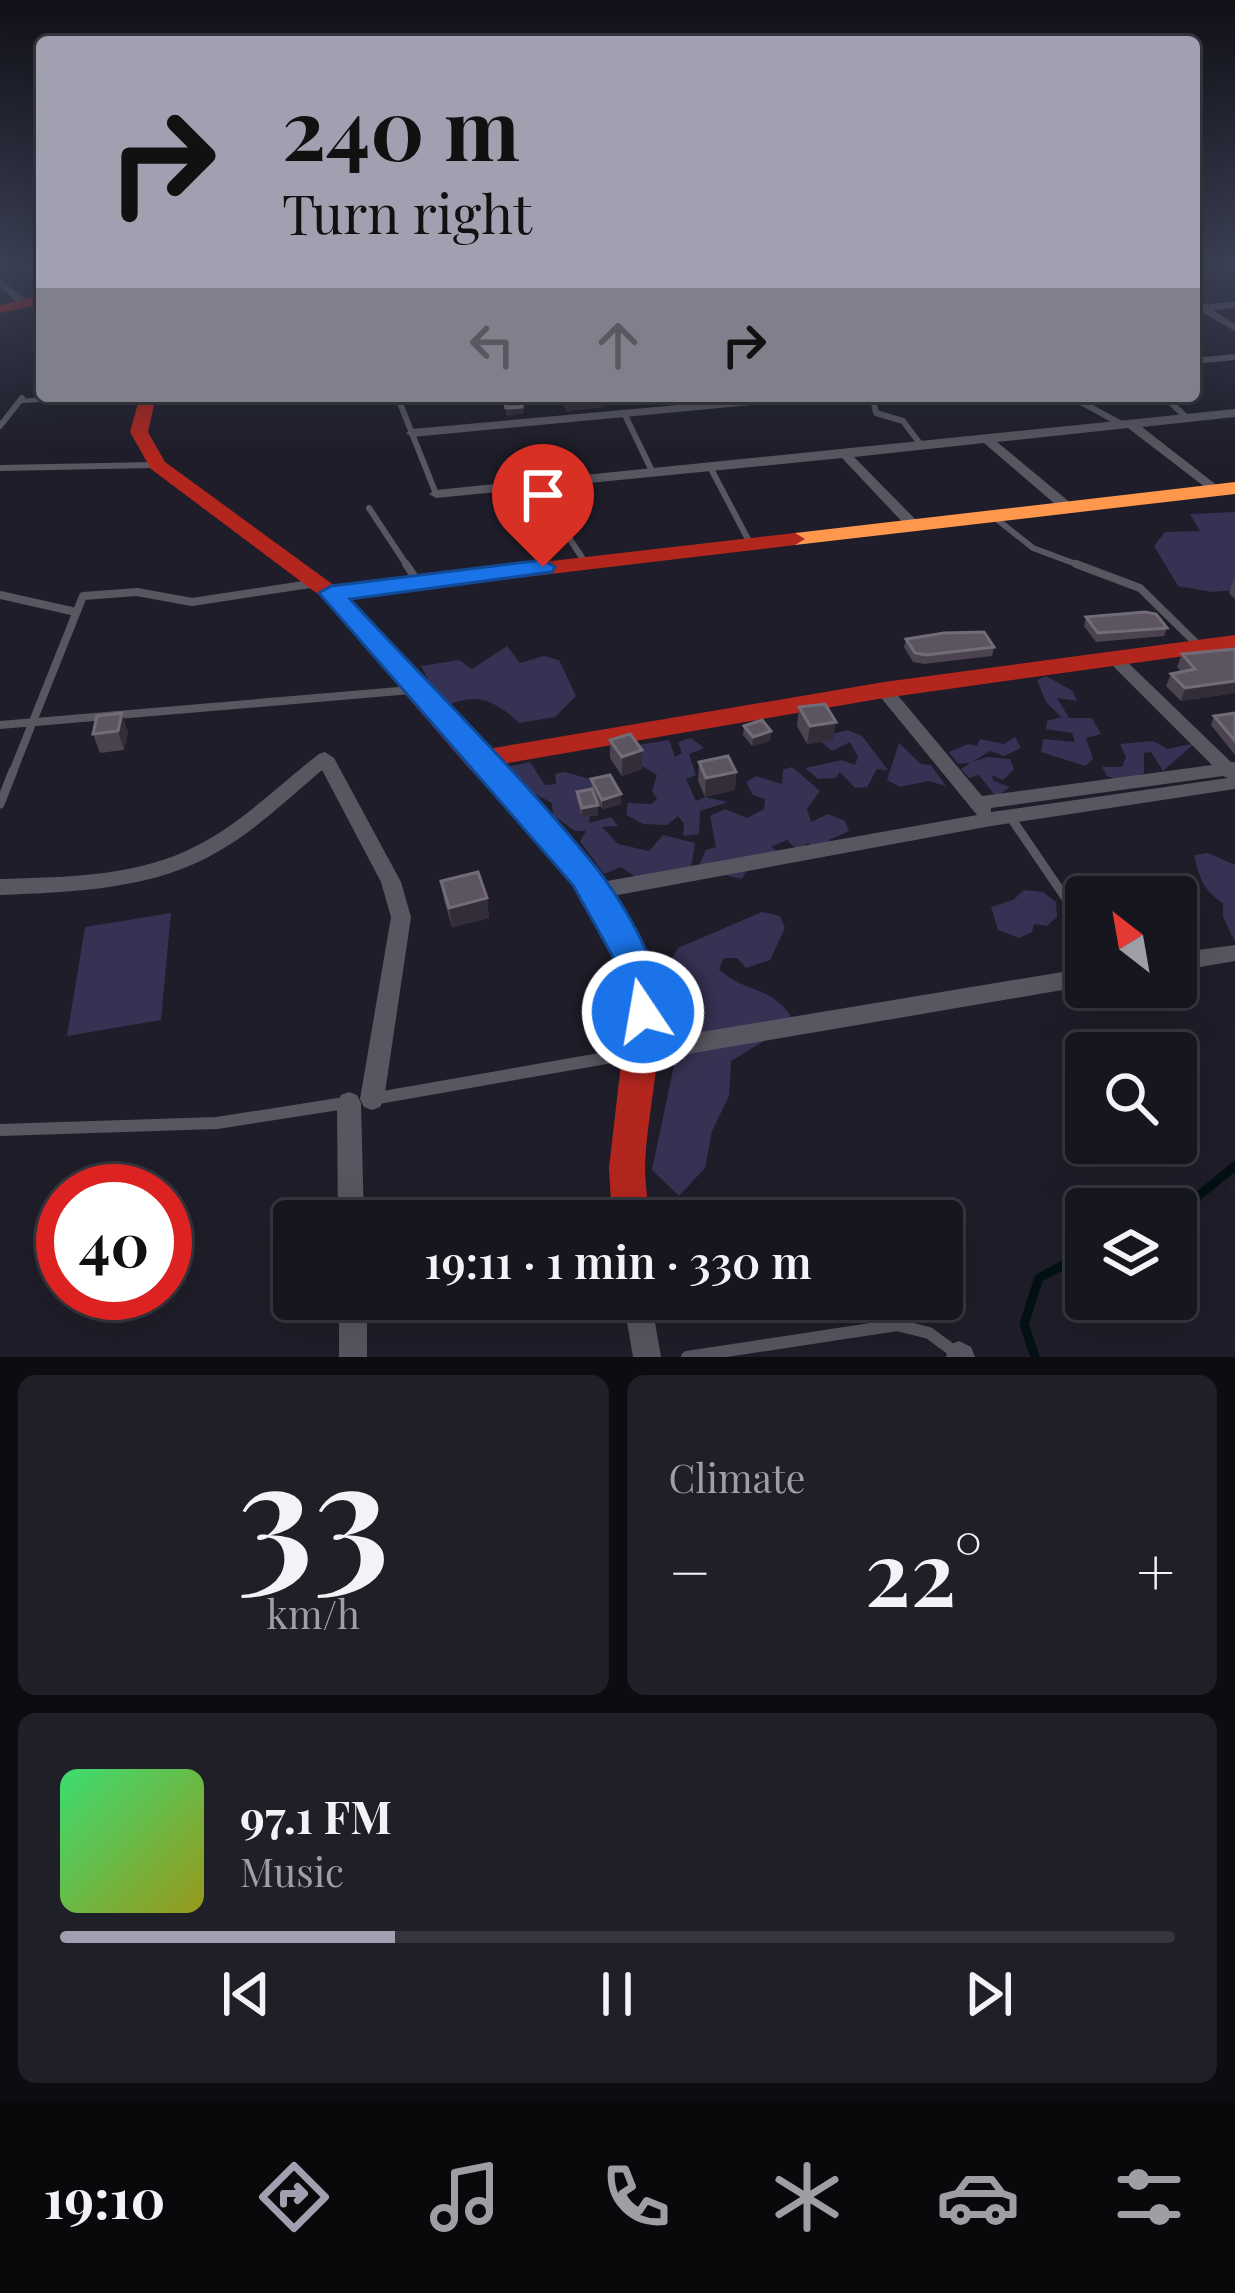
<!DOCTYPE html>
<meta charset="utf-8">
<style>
body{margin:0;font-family:"Playfair Display",serif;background:#1f1f28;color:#f1f3f6;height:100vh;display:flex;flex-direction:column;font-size:45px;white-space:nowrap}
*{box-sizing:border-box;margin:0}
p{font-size:39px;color:#9e9fa4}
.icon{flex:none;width:66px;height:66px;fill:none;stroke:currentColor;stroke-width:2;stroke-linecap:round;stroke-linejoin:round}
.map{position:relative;height:1357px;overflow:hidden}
.panel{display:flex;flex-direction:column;gap:18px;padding:18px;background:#0c0c11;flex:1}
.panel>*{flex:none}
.hud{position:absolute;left:36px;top:36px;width:1164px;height:366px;border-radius:12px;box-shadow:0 12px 48px #0002,0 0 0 3px #35353d;background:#a1a0b0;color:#111;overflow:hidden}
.needle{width:78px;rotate:329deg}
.tools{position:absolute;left:1065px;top:876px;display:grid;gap:24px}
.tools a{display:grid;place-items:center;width:132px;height:132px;border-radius:12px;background:#16161f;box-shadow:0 12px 48px #0002,0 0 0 3px #35353d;font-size:60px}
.speed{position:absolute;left:36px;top:1164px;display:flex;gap:24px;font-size:60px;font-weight:700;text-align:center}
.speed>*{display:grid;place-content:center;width:156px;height:156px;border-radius:50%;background:#16161f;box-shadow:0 12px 48px #0002,0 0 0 3px #35353d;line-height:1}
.speed .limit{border:18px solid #d22;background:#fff;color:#111}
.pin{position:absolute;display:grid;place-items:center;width:102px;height:102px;color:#fff;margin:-123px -51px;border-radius:50% 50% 50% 0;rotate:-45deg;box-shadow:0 0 12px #0007}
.pin .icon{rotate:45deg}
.me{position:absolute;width:132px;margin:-66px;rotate:348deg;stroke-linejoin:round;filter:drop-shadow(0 0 9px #0008)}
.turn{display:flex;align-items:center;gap:42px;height:252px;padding:0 48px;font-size:54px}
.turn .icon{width:156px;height:156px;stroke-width:2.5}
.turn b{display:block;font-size:84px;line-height:102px}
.lanes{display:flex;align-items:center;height:114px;padding:0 48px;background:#0003;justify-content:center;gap:60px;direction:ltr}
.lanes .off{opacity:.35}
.big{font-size:90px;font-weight:600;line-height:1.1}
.panel .card{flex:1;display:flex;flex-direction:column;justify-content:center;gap:18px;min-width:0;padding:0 42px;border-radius:18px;background:#1f1f28}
.panel .dial{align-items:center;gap:0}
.dial b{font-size:156px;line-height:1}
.song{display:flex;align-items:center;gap:36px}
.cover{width:144px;height:144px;border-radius:18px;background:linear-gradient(135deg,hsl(140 70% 55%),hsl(60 70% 35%))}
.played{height:12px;border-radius:6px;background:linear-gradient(90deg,#a1a0b0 30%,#35353d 30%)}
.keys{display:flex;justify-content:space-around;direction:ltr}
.heat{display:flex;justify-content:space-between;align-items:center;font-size:66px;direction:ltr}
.panel .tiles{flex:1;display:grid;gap:18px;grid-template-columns:1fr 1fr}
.card:last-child{grid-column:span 2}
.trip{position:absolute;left:273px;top:1200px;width:690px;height:120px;border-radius:12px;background:#16161f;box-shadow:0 12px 48px #0002,0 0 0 3px #35353d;font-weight:600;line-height:120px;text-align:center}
.dock{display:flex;height:192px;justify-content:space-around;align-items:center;background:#09090c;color:#9e9fa4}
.dock .icon{width:84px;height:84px}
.dock .on{color:#a1a0b0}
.dock b{font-size:54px;color:#f1f3f6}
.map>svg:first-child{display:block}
.green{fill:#363253}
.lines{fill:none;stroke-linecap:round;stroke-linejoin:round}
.stream{stroke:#031014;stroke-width:9}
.lane-far4{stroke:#585761;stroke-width:4.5}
.lane-far3{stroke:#585761;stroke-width:6}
.lane-far2{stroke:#585761;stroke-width:8}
.lane-far1{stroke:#585761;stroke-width:9}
.lane{stroke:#585761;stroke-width:12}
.street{fill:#585761;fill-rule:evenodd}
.slow{fill:#ff974d;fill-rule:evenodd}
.jam{fill:#b3261e;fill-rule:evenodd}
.wall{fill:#4b434f}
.shaded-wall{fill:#322d38}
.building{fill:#5c5561;stroke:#726c79;stroke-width:3}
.route{fill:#1a73e8;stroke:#114b97;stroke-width:3}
</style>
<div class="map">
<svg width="1235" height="1357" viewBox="0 0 1235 1357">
<rect width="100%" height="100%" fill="#1e1d29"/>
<path class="green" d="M1235 512V590L1212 592 1178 586 1154 546 1165 532 1200 531 1190 514Z
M507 646 520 663 544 656 559 660 576 696 555 717 519 723C494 699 474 691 443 708L421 666 459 660 472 669Z
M1046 676 1073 691 1077 701 1057 698 1069 718H1092L1101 734 1086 738 1093 759 1085 766 1041 752 1043 739 1075 742 1072 733 1046 729 1047 721 1061 717 1046 702 1037 680Z
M848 730 862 736 888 770 877 769 867 787 855 788 840 772 836 778 818 779 805 768 842 760 855 765 858 757 850 742 832 751 817 738Z
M1015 737 1021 748 1004 756 990 751 972 762 987 757 1010 759 1014 769 1003 780 991 775 994 781 1010 787 996 797 979 775 969 778 961 769 970 763 958 764 949 752 968 744 977 746 980 739 1004 744Z
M691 738 704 748 689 754 696 775 686 779 696 801 705 797 728 802 700 811 699 834 683 836 684 824 678 816 667 825 643 824 626 815 628 803 651 804 657 799 652 791 657 775 640 765 638 745 669 740 675 757 682 753 678 742Z
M1153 741 1168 749 1195 743 1163 771 1151 752 1144 753V773L1125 782 1107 776 1102 767H1122L1126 757 1120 744Z
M899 743 921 764 931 765 946 786 929 781 900 787 887 780Z
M530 762 545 785 556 784 555 774 565 772 593 780 597 794 589 811 590 823 611 817 618 826 602 827 618 844 649 851 663 835 695 843 690 876 679 868 639 879 621 867 604 874 580 841 586 831H575L553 815 552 803 533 793 507 767Z
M792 767 820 791 807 809 811 822 828 814 845 821 849 831 829 840 844 853 824 856 808 843 797 850 787 840 771 847 785 855 772 867 751 862 742 879 697 869 706 850 716 847 710 816 725 809 747 818 764 809 765 799 753 795 746 782 756 776 782 784 783 770Z
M1208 853 1235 865V942L1223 917V903C1202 889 1200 879 1194 855Z
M1024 890 1043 892 1056 902 1057 917 1047 926 1034 924 1032 932 1019 938 998 930 991 907 1013 900Z
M762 912 780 916 785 928 770 960 746 968 737 958H724L719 969C743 993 768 984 791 1016L772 1036 731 1061 729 1096 712 1131 705 1168 679 1196 652 1170 674 1065 675 990 669 964 678 948Z
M171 913 161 1020 67 1036 85 927Z"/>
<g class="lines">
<path class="stream" d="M1176 1214 1235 1166
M1035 1357 1024 1324 1039 1278 1086 1253"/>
<path class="lane-far4" d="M397 396 399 401
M872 396 873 401
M1053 396 1076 401
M1163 396 1169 401
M19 401 111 396"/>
<path class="lane-far3" d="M398 398 436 494
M873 398 876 413 903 421 921 445
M1063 398 1083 403 1123 425
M1166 398 1187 418
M624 413 652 471
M0 426 22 398
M710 467 750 543
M0 468 154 465
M534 485 585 562
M369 508 408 567
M994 517 1033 548 1084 567"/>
<path class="lane-far2" d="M406 564 418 582
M1076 564 1140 588 1200 647
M0 595 76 612
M0 725 411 690
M12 774 83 596 137 592 192 602 317 583"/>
<path class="lane-far1" d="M0 804 13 771
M1011 818 1086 928"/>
<path class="lane" d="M378 1098 629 1054
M0 1130 217 1123 345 1103
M687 1357 897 1325 929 1333 952 1350"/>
<path class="street" d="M0 279 29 302V306H21L0 287Z
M1235 302V308L1213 310 1235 324V331L1200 311H1194V305Z
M1235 354V360L1194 364V358Z
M152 396H198L192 399 146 403 140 400Z
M777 396H821L815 399 412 437 406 433 412 429Z
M1235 409V417L1142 427 1219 487V493L1214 494 1128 428 997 442 1072 504 1074 507 1067 511 1062 510 984 443 854 457 918 522 920 525 913 529 908 528 842 458 436 498 429 494 436 490Z
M1114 653 1120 655 1231 762H1235V789L991 826 596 899 589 896 586 891 589 886 596 883 977 815 878 694 876 690 878 686H890L982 796 1212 765 1108 661 1106 658ZM1223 776 1228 778 991 812V808Z
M325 752 334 758 401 882 411 917 384 1099 380 1107 372 1110 364 1107 360 1099 391 917 381 882 322 770C289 798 257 829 219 851 154 890 73 892 0 895V879C67 877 140 877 200 844 244 821 280 784 319 754Z
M1235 945V961L1176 971V953Z
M1086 968V986L641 1062 633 1059 629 1052 633 1045 641 1042Z
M349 1092 357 1095 361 1103 364 1221H338L337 1103 341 1095Z
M339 1299H367V1357H339Z
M623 1299H651L661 1357H633Z
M959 1341 971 1347 975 1357H946L949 1345Z"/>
<path class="slow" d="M1235 482V494L795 545 785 539 795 533Z"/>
<path class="jam" d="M42 296V304L0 313V305Z
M140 396H156L148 432 165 462 335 586 795 533 805 539 795 545 347 598 482 750 884 682 1235 635V649L884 698 497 765C559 828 653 913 659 1008 662 1059 647 1113 645 1165 645 1184 648 1203 650 1221H612L609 1168 627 1012 623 973 607 936 553 856 467 766 323 598 151 469 130 432Z"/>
</g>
<path class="wall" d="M368 396H385L386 403 369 405Z
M551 396H604V407L566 411 564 399 552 400Z
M1235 576V599L1229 593Z
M1086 617 1167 628 1164 636 1096 642 1084 626Z
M906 639 994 647 992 656 924 664 913 662 904 647Z
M1235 645V693L1181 701 1166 686 1171 674 1182 672 1177 667 1182 654 1233 649Z
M799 707 833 740 807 744 797 726Z
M1235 713V755L1211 725 1214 716Z
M97 716 128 732 124 750 100 753 93 734Z
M744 726 771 731 770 741 752 746 743 735Z
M610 740 642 769 622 776 610 758Z
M699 762 736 772 735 790 705 797 698 781Z
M591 779 621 804 602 809 594 794 598 805V815L582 817 577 801V792L592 789Z
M441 881 487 898 489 918 452 927 444 900Z"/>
<path class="shaded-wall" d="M524 396H526L523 414 506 416V408Z
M638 396H727L638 404Z
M604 398V407L566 411V402Z
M1235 681V693L1181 701 1185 688Z
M122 713 128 732 124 750 118 731Z
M836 722 833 740 807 744 810 726Z
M771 731 770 741 752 746 753 737Z
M642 750V769L622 776V757Z
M736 772 735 790 705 797 706 778Z
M621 794V804L602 809V800Z
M598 805V815L582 817V808Z
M487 898 489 918 452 927 449 908Z"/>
<path class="building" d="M504 396H524L522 407 506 408Z
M565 396H604V398L566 402Z
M1145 612 1156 614 1167 628 1098 633 1086 617Z
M984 632 994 647 926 655 915 653 906 639 944 633Z
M1235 649V681L1185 688 1171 674 1195 669 1182 654Z
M825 704 836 722 810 726 799 707Z
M122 713 118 731 93 734 97 716Z
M1235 713V741L1214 716Z
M762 720 771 731 753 737 744 726Z
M630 734 642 750 622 757 610 740Z
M728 756 736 772 706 778 699 762Z
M610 775 621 794 602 800 591 779Z
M592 789 598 805 582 808 577 792Z
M478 872 487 898 449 908 441 881Z"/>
<linearGradient id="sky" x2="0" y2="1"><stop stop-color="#101017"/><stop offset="0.58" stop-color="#3b4054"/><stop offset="1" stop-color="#3b4054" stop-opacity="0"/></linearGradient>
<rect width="1235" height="457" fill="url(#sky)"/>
<path class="route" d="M543 560 555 567 552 572 350 599C431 687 519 772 594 865 620 897 675 984 656 1023L643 1027 630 1023 622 973 573 885 319 593 331 586Z"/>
</svg>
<div class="tools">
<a><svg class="needle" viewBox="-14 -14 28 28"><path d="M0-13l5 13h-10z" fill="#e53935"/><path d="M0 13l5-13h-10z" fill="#9e9fa4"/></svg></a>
<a><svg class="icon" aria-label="search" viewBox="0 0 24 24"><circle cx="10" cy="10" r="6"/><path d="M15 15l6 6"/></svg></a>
<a><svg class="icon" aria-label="layers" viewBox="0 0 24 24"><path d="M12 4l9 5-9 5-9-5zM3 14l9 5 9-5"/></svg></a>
</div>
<div class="speed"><div class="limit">40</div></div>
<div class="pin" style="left:543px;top:567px;background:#d93025"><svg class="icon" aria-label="arrive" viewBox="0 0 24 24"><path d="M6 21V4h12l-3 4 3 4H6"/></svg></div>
<svg class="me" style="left:643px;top:1012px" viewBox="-20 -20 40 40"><circle r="17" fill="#1a73e8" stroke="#fff" stroke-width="3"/><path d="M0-11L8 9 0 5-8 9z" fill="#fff"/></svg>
<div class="trip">19:11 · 1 min · 330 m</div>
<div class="hud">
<div class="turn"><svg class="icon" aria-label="right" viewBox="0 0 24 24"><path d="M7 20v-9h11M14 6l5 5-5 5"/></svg><div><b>240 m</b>Turn right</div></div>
<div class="lanes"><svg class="icon off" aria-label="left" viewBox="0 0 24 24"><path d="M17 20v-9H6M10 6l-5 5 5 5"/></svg><svg class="icon off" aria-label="ahead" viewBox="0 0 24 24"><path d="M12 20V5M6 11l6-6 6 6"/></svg><svg class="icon" aria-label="right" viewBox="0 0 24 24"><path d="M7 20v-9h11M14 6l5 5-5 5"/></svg></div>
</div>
</div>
<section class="panel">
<div class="tiles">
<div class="card dial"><b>33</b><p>km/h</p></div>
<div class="card"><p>Climate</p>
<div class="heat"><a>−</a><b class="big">22°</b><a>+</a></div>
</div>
<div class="card">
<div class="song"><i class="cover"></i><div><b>97.1 FM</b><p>Music</p></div></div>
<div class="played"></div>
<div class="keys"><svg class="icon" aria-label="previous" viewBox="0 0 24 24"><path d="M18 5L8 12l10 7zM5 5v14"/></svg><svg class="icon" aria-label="pause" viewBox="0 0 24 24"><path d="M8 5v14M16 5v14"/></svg><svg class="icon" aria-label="next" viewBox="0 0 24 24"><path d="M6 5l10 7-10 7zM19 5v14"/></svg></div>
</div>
</div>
</section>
<nav class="dock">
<b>19:10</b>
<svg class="icon on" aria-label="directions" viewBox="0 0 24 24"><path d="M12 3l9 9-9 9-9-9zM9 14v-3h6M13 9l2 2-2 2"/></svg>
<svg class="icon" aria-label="music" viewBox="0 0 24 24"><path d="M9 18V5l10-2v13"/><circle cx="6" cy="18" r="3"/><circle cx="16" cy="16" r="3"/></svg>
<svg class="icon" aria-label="phone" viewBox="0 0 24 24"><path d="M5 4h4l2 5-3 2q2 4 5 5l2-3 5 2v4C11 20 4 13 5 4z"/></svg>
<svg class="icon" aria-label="climate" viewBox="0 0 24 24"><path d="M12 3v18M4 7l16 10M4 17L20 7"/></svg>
<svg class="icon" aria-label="car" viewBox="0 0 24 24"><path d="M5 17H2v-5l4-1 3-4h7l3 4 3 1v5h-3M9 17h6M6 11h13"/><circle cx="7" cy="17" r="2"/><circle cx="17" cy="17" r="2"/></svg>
<svg class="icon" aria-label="filters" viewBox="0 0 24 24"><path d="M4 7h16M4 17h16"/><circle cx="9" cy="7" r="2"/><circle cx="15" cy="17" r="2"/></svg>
</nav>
